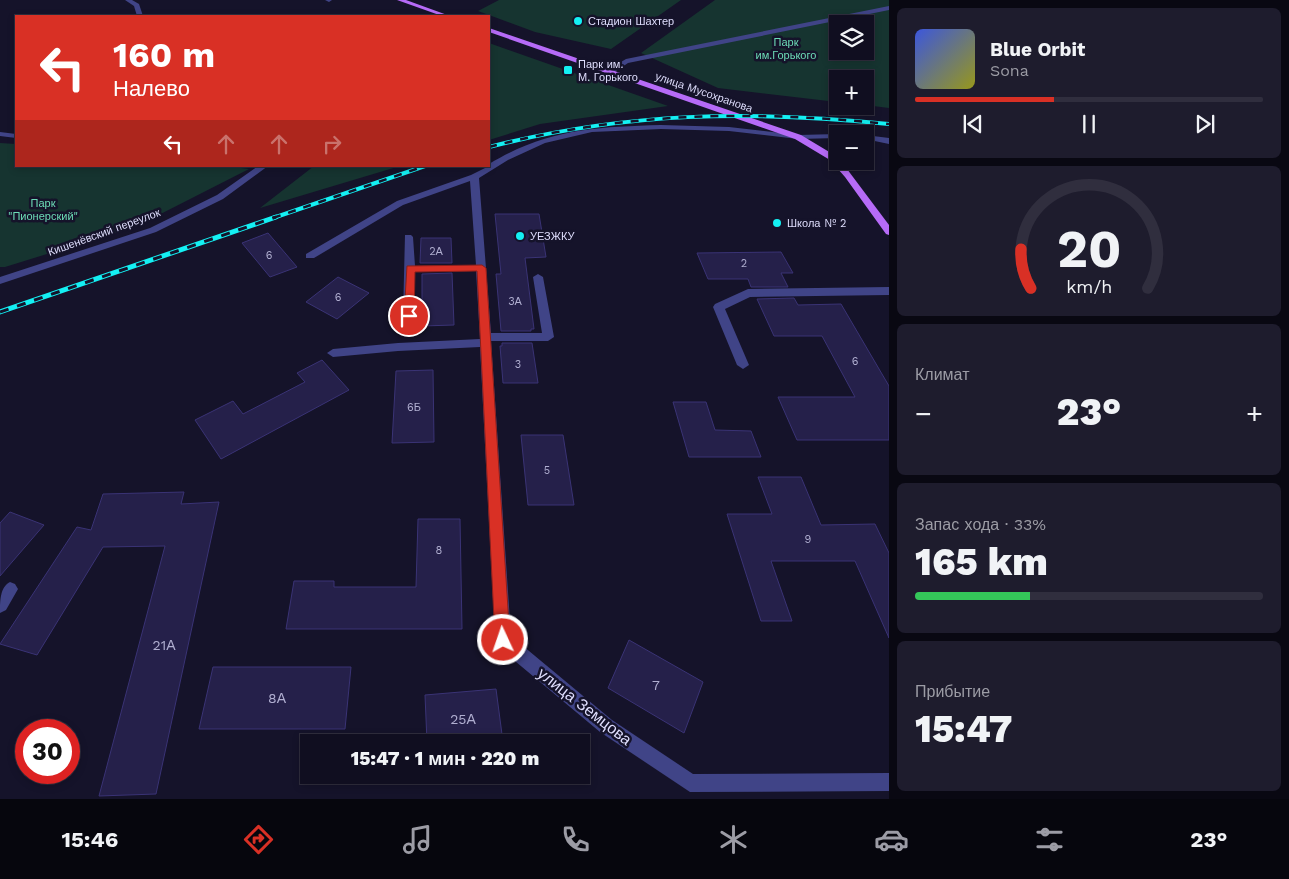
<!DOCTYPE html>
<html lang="ru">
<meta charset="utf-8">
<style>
body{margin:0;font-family:"Work Sans",sans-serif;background:#1e1c2d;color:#f1f3f6;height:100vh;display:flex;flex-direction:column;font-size:19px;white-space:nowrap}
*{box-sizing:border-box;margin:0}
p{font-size:16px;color:#9c9ca5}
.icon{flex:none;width:28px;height:28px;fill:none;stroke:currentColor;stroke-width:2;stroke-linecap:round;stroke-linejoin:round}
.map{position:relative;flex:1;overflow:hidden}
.sheet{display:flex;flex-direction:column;gap:8px;padding:8px;background:#090812;width:400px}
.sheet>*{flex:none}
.guide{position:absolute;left:15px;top:15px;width:475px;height:152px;border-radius:0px;box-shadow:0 2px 8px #0003,0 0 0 1px #302e3e;background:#d93025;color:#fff;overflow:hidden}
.controls{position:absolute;left:829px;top:15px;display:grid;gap:10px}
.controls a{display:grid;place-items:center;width:45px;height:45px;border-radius:0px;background:#100e20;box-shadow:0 2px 8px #0003,0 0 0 1px #302e3e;font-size:25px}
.speed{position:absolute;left:15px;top:719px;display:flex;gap:10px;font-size:25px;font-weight:700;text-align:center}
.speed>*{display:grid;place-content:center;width:65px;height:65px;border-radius:50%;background:#100e20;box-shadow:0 2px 8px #0003,0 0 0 1px #302e3e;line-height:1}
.speed .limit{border:8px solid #d22;background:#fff;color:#111}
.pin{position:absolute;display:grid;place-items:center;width:42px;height:42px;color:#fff;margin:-21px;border:2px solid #fff;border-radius:50%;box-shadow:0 1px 5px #0007}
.me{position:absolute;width:55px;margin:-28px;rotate:357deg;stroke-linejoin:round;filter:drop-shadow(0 0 4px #0008)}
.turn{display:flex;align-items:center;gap:18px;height:105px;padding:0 15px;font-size:22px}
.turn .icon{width:65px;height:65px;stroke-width:2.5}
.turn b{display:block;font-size:35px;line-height:42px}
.lanes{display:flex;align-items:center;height:48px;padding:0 15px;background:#0003;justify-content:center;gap:25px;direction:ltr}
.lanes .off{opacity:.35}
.big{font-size:38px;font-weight:800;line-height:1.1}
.sheet .widget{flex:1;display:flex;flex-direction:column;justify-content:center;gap:8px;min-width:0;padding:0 18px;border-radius:8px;background:#1e1c2d}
.sheet .dial{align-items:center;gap:0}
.dial svg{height:130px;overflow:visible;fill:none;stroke:#302e3e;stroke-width:7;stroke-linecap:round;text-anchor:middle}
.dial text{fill:#f1f3f6;stroke:none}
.song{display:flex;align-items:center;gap:15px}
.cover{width:60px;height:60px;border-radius:8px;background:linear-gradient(135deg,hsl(230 70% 55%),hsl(60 70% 35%))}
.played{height:5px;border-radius:2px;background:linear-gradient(90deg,#d93025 40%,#302e3e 40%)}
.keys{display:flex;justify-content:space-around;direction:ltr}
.heat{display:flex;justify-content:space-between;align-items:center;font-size:28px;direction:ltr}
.charge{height:8px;border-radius:4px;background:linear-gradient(90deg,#34c759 33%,#302e3e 0)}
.trip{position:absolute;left:300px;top:734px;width:290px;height:50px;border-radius:0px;background:#100e20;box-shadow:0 2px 8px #0003,0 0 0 1px #302e3e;font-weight:800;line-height:50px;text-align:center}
.tab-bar{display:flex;height:80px;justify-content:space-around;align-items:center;background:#06060d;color:#9c9ca5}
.tab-bar .icon{width:35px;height:35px}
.tab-bar .current{color:#d93025}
.tab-bar b{font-size:22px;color:#f1f3f6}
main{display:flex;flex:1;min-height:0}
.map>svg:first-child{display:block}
.green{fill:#163430;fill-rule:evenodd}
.building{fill:#25204a;stroke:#3a3375}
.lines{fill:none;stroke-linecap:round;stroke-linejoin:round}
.minor{fill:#404487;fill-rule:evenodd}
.major{fill:#b66bf7;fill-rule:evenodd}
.rail-far1-casing{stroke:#14f0f3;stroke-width:4}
.rail-casing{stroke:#14f0f3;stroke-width:5}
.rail-far1{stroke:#15132a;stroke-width:2.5;stroke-dasharray:8;stroke-linecap:butt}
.rail{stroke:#15132a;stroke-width:3;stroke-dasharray:9;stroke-linecap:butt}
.route{fill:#d93025;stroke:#8d1f18}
.poi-dot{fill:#14f0f3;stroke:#15132a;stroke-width:2}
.labels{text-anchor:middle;stroke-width:5;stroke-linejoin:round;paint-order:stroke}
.far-poi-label{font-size:11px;fill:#dfdefd;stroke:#15132a;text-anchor:start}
.far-park-label{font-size:11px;fill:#6cdbb6;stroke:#15132a}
.far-street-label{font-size:11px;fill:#dfdefd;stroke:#15132a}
.number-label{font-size:11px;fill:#b0aed0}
.near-number-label{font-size:14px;fill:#b0aed0}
.near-street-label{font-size:16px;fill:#dfdefd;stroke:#15132a}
</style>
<main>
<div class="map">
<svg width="889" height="799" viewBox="0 0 889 799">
<rect width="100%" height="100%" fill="#15132a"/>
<path class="green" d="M499 0H681L611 49 535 32 478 11Z
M715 0H889V108L865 105V79H838L837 102 718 88 641 53ZM838 24H865V51H838Z
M489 43 668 106 540 124 489 140Z
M0 143 16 144V166H226L249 169 137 226 5 267H0Z
M314 166H400L260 208Z"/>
<path class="building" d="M495 214H539L546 257 525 258 534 329H531V331H501L496 274H501Z
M268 233 297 267 270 277 242 243Z
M421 238H451L452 263H420Z
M781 252 793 273H781L788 287H751L748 279H708L697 253Z
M452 273 454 325 422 326V274Z
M338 277 369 293 337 319 306 302Z
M794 298 798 305 841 304 889 386V440H797L778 397H855L822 336H774L757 299Z
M502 343H532L538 383H503L500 346H502Z
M322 360 349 390 221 459 195 420 233 401 243 414 305 382 297 373Z
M433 370 434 442 392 443 396 371Z
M673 402H706L715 430 751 431 761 457H689Z
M521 435H563L574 505H528Z
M758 477H801L821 525 875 524 889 553V638L855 561H771L792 621H761L727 514H772Z
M184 492 181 504 219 502 156 794 99 796 165 546 103 547 37 655 0 644 77 527 91 530 103 494Z
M10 512 44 525 0 576V523Z
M418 519H460L462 629H286L294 581H334V587H416Z
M629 640 703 682 684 733 608 688Z
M213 667H351L345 729H199Z
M496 689 503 742H427L425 695Z"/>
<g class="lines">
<path class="minor" d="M125 0H132L139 4 143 16H137L134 6Z
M325 0H332L329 2Z
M889 6V10L628 63 613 73 606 71 626 59Z
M661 125 729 127 798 135 838 134H839L838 138 798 139 729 131 661 129 592 132 545 143 508 160 479 178 491 333H542L533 277 538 274 543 277 554 337 548 341H491L511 636 612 720 693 774 889 773V791L690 792 600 732 497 646 495 640 480 347 398 351 333 357 327 353 333 349 398 343 480 339 476 271 415 272V316L409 320 403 316 405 235H411L413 237 415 266 476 265 470 181 403 205 314 258H306V254L397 201 471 175 489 166V164C547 129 595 127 661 125Z
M0 132 16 134V138L0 136Z
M865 135 889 138V144L865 139Z
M258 166H268L223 199 156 232 0 284V277L150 228 217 195Z
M889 287V295L750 297 725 309 749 365 743 369 737 365 713 307 715 304 748 289Z
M10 582 15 584 18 589 6 610 0 613C0 601 0 587 10 582Z"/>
<path class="major" d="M397 0H406L450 16H442Z
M489 28 801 135 836 156 838 161H841L889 225V235L886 234 845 177 830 160 795 139 489 32Z"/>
<defs>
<path id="rail-far1" d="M489 147C626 112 749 110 889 124
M273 218 425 166"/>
<path id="rail" d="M0 312 276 217"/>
</defs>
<use href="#rail-far1" class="rail-far1-casing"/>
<use href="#rail" class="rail-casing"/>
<use href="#rail-far1" class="rail-far1"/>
<use href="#rail" class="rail"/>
</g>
<path class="route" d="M482 265 486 268 510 640 508 645 503 647 497 645 495 640 477 271 415 272 414 316 409 320 404 316 407 266Z"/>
<g class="poi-dot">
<circle cx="578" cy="21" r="5"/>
<rect x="563" y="65" width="10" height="10" rx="2.5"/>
<circle cx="777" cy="223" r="5"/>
<circle cx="520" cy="236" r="5"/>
</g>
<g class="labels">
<g class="far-poi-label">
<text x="588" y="25">Стадион Шахтер</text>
<text x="578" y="68">Парк им.<tspan x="578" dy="13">М. Горького</tspan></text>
<text x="787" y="227">Школа № 2</text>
<text x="530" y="240">УЕЗЖКУ</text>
</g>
<g class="far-park-label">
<text x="786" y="46">Парк<tspan x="786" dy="13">им.Горького</tspan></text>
<text x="43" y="207">Парк<tspan x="43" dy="13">"Пионерский"</tspan></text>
</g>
<g class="far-street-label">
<text transform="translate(704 92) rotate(19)" y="4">улица Мусохранова</text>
<text transform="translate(104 232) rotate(-20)" y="4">Кишенёвский переулок</text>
</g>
<g class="number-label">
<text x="436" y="255">2А</text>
<text x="269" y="259">6</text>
<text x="744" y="267">2</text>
<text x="338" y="301">6</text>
<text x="515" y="305">3А</text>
<text x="855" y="365">6</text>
<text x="518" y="368">3</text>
<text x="414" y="411">6Б</text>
<text x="547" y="474">5</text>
<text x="808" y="543">9</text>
<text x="439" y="554">8</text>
</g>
<g class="near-number-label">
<text x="164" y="650">21А</text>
<text x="656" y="690">7</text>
<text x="277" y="703">8А</text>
<text x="463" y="724">25А</text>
</g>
<g class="near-street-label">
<text transform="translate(585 706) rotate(38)" y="6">улица Земцова</text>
</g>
</g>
</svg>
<div class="controls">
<a><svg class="icon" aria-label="layers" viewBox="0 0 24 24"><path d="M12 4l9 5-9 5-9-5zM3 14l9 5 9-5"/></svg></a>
<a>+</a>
<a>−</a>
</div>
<div class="speed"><div class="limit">30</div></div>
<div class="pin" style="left:409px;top:316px;background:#d93025"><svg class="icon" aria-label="arrive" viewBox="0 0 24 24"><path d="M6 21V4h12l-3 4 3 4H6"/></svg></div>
<svg class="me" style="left:503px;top:640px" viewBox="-20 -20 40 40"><circle r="17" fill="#d93025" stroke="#fff" stroke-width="3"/><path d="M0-11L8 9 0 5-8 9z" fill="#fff"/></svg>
<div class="trip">15:47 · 1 мин · 220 m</div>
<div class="guide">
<div class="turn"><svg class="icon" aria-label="left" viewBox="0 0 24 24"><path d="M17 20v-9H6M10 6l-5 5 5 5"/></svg><div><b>160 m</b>Налево</div></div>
<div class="lanes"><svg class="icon" aria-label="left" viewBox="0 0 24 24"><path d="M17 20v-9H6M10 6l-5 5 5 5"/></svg><svg class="icon off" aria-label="ahead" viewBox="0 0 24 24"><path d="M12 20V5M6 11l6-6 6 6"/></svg><svg class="icon off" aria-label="ahead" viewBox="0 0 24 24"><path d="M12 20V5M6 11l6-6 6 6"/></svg><svg class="icon off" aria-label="right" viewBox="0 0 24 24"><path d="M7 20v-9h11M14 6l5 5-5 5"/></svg></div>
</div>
</div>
<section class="sheet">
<div class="widget">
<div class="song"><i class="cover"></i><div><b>Blue Orbit</b><p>Sona</p></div></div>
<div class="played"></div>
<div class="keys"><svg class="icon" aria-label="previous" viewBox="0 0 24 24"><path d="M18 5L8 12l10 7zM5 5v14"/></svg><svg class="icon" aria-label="pause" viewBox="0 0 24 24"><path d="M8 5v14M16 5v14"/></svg><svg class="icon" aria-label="next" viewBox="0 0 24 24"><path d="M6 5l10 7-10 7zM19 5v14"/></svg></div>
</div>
<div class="widget dial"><svg viewBox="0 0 100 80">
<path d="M14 69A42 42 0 1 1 86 69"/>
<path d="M14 69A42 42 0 0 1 8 45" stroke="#d93025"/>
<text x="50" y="56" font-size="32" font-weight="700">20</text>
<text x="50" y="72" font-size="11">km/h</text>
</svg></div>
<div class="widget"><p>Климат</p>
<div class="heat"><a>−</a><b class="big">23°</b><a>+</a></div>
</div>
<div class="widget"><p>Запас хода · 33%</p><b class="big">165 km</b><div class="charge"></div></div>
<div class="widget"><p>Прибытие</p><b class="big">15:47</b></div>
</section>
</main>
<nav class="tab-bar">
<b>15:46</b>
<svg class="icon current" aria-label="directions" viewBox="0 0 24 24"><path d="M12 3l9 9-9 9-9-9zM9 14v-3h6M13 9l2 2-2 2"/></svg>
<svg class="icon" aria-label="music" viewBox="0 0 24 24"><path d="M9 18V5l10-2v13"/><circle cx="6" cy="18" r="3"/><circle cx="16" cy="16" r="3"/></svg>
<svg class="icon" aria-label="phone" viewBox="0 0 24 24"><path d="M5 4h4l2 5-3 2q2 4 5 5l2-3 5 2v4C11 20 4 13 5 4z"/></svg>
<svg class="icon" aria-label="climate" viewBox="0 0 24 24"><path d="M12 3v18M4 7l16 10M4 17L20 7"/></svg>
<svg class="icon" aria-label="car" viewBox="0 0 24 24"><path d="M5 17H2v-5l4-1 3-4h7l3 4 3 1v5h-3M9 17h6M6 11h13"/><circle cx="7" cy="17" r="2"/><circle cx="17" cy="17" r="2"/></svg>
<svg class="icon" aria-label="filters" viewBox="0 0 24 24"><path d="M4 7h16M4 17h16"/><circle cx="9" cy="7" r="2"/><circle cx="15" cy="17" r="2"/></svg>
<b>23°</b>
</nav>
